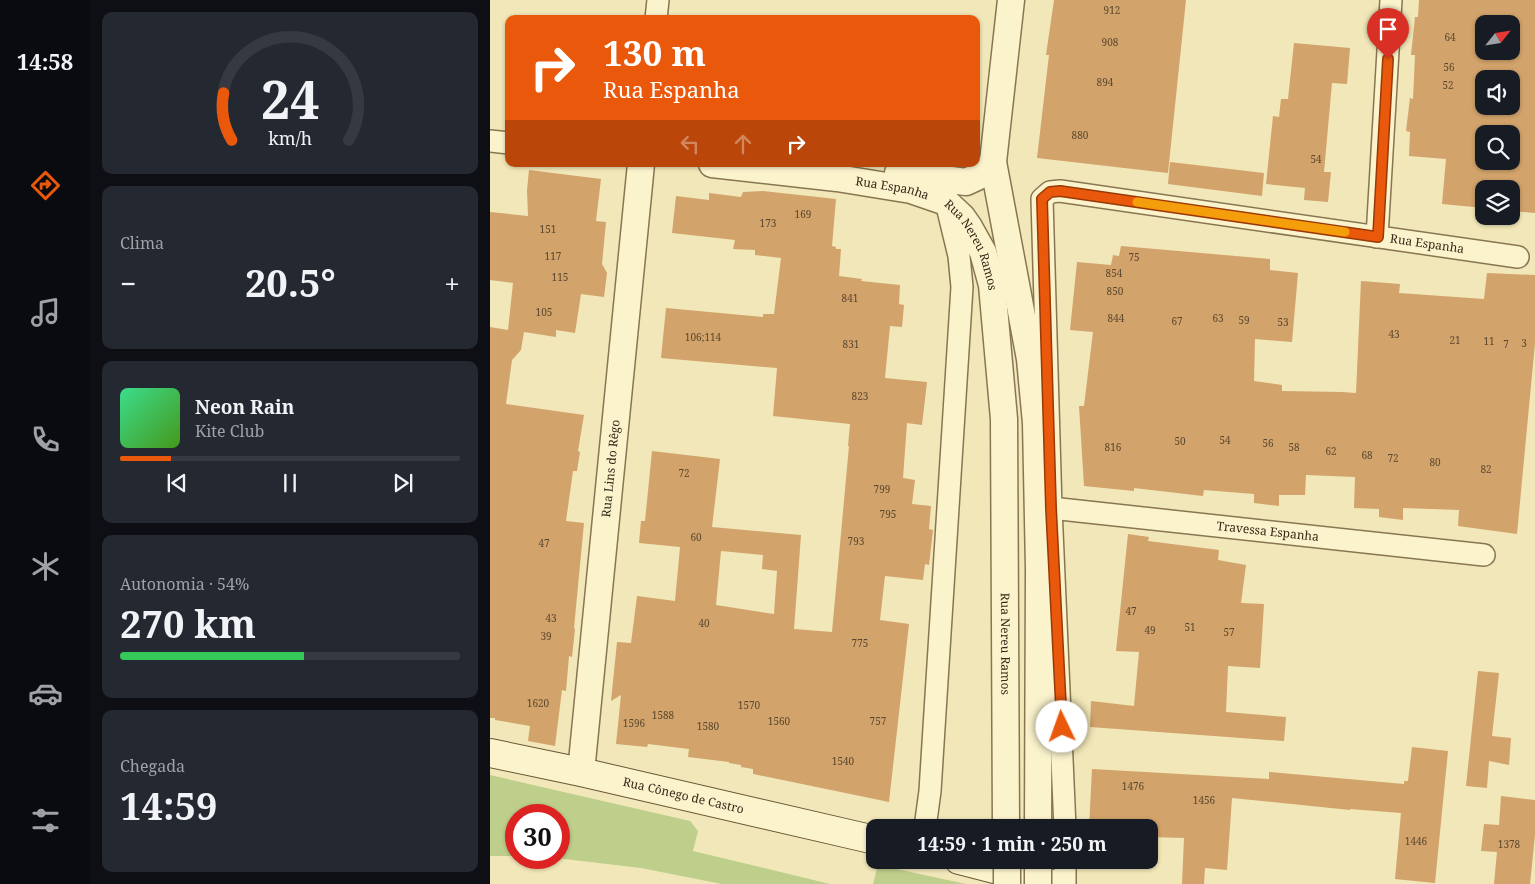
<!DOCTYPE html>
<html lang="pt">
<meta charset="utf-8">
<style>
body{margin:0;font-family:"Noto Serif",serif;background:#242831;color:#f1f3f6;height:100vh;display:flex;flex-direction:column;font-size:19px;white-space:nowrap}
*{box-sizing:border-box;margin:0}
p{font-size:16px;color:#9ea1a6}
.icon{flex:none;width:28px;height:28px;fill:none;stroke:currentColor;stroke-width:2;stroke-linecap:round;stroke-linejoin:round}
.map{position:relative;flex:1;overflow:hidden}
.sheet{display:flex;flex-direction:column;gap:12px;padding:12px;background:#0d0f14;width:400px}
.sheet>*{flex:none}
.banner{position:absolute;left:15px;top:15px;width:475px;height:152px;border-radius:10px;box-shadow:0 1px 4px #0004;background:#ea580c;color:#fff;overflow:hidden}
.needle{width:32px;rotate:60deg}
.tools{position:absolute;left:985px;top:15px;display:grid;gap:10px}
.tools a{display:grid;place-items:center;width:45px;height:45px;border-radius:10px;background:#171b24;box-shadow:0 1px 4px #0004;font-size:25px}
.speed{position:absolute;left:15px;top:804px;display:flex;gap:10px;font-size:25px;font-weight:700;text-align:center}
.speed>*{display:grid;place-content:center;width:65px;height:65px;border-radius:50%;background:#171b24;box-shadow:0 1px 4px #0004;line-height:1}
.speed .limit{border:8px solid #d22;background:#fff;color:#111}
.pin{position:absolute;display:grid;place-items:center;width:42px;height:42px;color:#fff;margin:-51px -21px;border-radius:50% 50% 50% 0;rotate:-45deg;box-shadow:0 0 5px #0007}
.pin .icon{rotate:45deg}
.me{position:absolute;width:55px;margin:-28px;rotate:357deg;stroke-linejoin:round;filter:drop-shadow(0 0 4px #0008)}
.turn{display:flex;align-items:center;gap:18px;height:105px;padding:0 15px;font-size:22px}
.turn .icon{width:65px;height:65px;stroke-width:2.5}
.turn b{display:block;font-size:35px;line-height:42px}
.lanes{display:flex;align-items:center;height:48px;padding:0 15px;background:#0003;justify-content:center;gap:25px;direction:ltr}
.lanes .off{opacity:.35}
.big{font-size:38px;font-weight:700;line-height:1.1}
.sheet .widget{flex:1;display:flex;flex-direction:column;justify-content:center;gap:8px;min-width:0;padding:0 18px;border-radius:10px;background:#242831}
.sheet .dial{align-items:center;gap:0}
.dial svg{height:130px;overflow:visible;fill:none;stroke:#363941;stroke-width:7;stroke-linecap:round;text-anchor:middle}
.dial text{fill:#f1f3f6;stroke:none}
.song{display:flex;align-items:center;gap:15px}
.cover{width:60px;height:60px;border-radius:8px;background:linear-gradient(135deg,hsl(150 70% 55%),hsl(100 70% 35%))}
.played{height:5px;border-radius:2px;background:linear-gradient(90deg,#ea580c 15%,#363941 15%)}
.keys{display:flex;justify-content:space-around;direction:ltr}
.heat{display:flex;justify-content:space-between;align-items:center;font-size:28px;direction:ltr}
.charge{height:8px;border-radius:4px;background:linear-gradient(90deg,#34c759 54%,#363941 0)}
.trip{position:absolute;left:376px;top:819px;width:292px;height:50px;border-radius:10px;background:#171b24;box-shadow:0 1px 4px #0004;font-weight:700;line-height:50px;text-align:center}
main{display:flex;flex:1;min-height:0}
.tab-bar{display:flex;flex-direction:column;width:90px;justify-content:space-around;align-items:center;background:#090b0e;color:#9ea1a6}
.tab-bar .icon{width:35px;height:35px}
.tab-bar .current{color:#ea580c}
.tab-bar b{font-size:22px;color:#f1f3f6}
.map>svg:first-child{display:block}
.green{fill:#becf8c}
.building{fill:#d2a36b;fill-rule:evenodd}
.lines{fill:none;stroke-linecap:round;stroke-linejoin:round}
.minor-casing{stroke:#887652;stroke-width:24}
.tertiary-casing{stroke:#887652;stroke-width:29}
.secondary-casing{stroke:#695636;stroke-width:30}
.minor{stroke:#fbf3cc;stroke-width:21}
.tertiary{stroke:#fbf3cc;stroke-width:26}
.secondary{stroke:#fbf3cc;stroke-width:28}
.tertiary-bridge-casing{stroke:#887652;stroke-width:29;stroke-linecap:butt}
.tertiary-bridge{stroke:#fbf3cc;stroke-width:26}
.route-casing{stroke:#983908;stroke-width:12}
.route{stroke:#ea580c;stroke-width:9}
.slow{stroke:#f59e0b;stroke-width:9}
.labels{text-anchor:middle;stroke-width:5;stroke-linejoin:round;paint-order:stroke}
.number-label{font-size:10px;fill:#5c482e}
.street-label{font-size:12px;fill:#352a19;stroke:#f8f0c8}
</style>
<main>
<nav class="tab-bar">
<b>14:58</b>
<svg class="icon current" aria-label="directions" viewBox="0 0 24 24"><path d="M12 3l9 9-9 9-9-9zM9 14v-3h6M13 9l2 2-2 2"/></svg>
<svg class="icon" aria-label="music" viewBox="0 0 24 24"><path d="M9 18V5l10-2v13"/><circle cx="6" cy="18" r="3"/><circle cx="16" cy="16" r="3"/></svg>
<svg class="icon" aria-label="phone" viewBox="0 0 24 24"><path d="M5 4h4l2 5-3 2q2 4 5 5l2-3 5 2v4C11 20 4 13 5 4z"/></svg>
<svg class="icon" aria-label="climate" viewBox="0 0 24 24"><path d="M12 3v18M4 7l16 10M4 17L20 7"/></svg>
<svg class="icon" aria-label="car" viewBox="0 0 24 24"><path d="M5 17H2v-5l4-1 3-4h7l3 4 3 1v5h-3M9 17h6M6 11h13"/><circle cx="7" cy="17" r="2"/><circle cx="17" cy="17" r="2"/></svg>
<svg class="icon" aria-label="filters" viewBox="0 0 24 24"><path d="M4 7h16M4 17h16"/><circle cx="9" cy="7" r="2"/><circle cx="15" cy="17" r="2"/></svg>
</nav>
<section class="sheet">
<div class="widget dial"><svg viewBox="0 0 100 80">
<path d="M14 69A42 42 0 1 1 86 69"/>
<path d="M14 69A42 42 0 0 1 9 40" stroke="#ea580c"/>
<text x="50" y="56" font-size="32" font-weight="700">24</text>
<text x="50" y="72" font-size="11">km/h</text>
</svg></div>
<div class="widget"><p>Clima</p>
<div class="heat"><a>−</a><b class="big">20.5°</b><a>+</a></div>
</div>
<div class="widget">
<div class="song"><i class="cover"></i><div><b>Neon Rain</b><p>Kite Club</p></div></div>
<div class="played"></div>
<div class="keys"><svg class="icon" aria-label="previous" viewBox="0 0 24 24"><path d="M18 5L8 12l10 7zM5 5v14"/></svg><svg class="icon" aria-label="pause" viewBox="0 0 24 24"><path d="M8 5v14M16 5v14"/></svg><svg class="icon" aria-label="next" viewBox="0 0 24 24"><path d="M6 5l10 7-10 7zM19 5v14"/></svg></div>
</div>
<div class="widget"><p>Autonomia · 54%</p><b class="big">270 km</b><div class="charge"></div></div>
<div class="widget"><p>Chegada</p><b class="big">14:59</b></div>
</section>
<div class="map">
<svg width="1045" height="884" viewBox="0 0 1045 884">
<rect width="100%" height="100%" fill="#f1e7b8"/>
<path class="green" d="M0 775 200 821 208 831 203 851 340 884H232L151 868 66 858H69V815H26V856H0Z
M388 865 476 884H383Z"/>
<path class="building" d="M564 0H696L678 173 547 158 559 55H556Z
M929 0H1045V213L1021 211V189H994V208L952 204 956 159 919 156 920 132 916 131 920 98 923 99 925 55H921L925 17H928ZM994 24H1021V51H994ZM994 79H1021V106H994ZM994 134H1021V161H994Z
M804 43 860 48 857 84 842 83 834 172H841L838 202 814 200 815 188 776 184 783 116 789 117 791 99H798Z
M680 162 774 173 772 196 678 184Z
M39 170 111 179 106 221 116 222 112 264 117 273 114 297 91 294 85 333 66 330V337L34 332 31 350 22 360 16 404 94 415 88 451 90 452 87 471H83L76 521 94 523 84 628 85 629 82 657 79 656 76 691 72 690 65 746 38 741 40 726 5 720V718H0V327L18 330 23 283 0 280V212L38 216 37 190Z
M273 191 346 199 342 246 346 247V249H351L349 276 372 279 371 281 410 285 409 304 414 305 412 327 400 326 395 378 437 382 432 425 417 423 413 478 425 480 422 504 441 506 439 529 443 530 439 565 435 564 433 580 395 576 390 620 419 624 399 802 263 774V769L251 767V765L239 763V762L198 757 199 749 158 744 157 747 126 744 131 695 121 701 127 642 141 643 147 596 185 601 190 547 149 543 151 521H155L162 451 230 459 222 527 311 535 304 629 342 632 359 446H358L360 424 283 416 287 368 171 358 176 308 273 317V314H284L291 258 265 255V250L243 249 245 240 182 233 186 196 219 200V193L251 197 253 192ZM231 551 273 555 272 569 287 571 284 614 226 605Z
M631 246 780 259V270L808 273 802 342 765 339 764 381 792 385V391L852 392 866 393 871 281 910 284 909 293 994 299 997 273 1045 275V343L1027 534 968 526 969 510 913 508V520L889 517V509L864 508 865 477 816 475 815 495H789V506L764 503V494L714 490 713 496 644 488V491L594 486 589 406H594L603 332 580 330 587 262 621 265 623 255 629 256Z
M638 534 659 537 658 541 729 550 728 560 756 565 751 603 774 604 770 668 738 666 736 712 796 717 794 741 600 727 601 701 644 706 649 652 626 651Z
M988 671 1009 673 1002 736 1021 738 1019 765 999 761 997 788 976 786Z
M922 747 958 751 945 883 905 879 911 813 860 809V810L742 798 737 870 715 868 714 884H692L694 838 660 837V828H599L602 769 779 779V772L914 784V781H918Z
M1011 796 1045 800V835L1040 884H1004L1007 852 991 851 994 824 1009 825Z"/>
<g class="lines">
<defs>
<g id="minor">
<path d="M166 19 168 0"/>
<path d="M0 141 19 143"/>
<path d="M887 237 901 0"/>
<path id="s1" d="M561 508 994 555"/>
<path d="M435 828 440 791 472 287 469 256 456 202"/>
<path id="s2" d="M575 828 561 508 552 199 560 192 570 191 1028 257"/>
<path d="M575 884V860"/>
</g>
<g id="tertiary">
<path d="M521 0 503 162 540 359 546 423 549 568 548 828"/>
<path id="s3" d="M222 164 347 178 421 190 456 202 472 217 479 227 493 252 502 285 514 419 516 828"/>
<path d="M408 173 476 182 491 175 503 162"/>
<path id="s4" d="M91 772 151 164"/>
</g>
<g id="secondary">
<path id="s5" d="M0 753 91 772 385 840"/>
<path d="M469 860 563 884"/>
</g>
</defs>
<use href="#minor" class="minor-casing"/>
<use href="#tertiary" class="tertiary-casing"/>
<use href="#secondary" class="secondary-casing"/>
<use href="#minor" class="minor"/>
<use href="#tertiary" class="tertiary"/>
<use href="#secondary" class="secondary"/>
<defs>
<path id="tertiary-bridge" d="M517 860V884
M548 884V860"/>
</defs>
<use href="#tertiary-bridge" class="tertiary-bridge-casing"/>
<use href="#tertiary-bridge" class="tertiary-bridge"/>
</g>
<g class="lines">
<defs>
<path id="route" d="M572 727 561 508 552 199 560 192 570 191 888 237 898 59"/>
</defs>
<use href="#route" class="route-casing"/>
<use href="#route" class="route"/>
<path class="slow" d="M647 202 855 232"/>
</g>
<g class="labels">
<g class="number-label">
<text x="622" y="14">912</text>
<text x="960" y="41">64</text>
<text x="620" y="46">908</text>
<text x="959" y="71">56</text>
<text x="615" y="86">894</text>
<text x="958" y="89">52</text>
<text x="590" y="139">880</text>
<text x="826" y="163">54</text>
<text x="313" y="218">169</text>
<text x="278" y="227">173</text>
<text x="58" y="233">151</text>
<text x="63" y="260">117</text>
<text x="644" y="261">75</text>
<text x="624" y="277">854</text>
<text x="70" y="281">115</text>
<text x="625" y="295">850</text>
<text x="360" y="302">841</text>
<text x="54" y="316">105</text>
<text x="626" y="322">844</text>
<text x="728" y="322">63</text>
<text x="754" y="324">59</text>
<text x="687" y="325">67</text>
<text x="793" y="326">53</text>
<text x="904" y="338">43</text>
<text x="213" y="341">106;114</text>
<text x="965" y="344">21</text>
<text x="999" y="345">11</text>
<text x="1034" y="347">3</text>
<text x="361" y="348">831</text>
<text x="1016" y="348">7</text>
<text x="370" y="400">823</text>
<text x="735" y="444">54</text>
<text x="690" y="445">50</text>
<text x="778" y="447">56</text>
<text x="623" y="451">816</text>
<text x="804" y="451">58</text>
<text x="841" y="455">62</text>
<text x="877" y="459">68</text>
<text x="903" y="462">72</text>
<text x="945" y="466">80</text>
<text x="996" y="473">82</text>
<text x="194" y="477">72</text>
<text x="392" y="493">799</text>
<text x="398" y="518">795</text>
<text x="206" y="541">60</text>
<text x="366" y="545">793</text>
<text x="54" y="547">47</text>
<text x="641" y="615">47</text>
<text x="61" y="622">43</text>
<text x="214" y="627">40</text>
<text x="700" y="631">51</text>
<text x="660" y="634">49</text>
<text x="739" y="636">57</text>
<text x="56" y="640">39</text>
<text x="370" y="647">775</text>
<text x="48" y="707">1620</text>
<text x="259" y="709">1570</text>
<text x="173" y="719">1588</text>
<text x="289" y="725">1560</text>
<text x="388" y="725">757</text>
<text x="144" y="727">1596</text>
<text x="218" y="730">1580</text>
<text x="353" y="765">1540</text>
<text x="643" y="790">1476</text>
<text x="714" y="804">1456</text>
<text x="926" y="845">1446</text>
<text x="1019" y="848">1378</text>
</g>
<g class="street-label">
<text dy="4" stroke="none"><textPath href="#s3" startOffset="182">Rua Espanha</textPath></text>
<text dy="4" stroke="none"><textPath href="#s2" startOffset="1021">Rua Espanha</textPath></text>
<text dy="4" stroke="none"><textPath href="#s3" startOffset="289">Rua Nereu Ramos</textPath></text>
<text dy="4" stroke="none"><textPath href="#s4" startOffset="305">Rua Lins do Rêgo</textPath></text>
<text dy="4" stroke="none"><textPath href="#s1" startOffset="218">Travessa Espanha</textPath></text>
<text dy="4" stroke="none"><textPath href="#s3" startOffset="694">Rua Nereu Ramos</textPath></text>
<text dy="4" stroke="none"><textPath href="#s5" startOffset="198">Rua Cônego de Castro</textPath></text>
</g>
</g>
</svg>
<div class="tools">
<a><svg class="needle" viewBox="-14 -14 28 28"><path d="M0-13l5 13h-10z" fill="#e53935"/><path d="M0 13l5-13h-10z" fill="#9ea1a6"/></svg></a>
<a><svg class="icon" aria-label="sound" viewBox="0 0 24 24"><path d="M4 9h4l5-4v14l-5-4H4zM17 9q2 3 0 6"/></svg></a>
<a><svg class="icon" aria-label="search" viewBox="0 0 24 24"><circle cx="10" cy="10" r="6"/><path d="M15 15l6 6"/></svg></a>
<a><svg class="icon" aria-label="layers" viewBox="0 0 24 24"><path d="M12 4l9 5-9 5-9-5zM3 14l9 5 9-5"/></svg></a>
</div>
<div class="speed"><div class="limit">30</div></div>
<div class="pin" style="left:898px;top:59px;background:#d93025"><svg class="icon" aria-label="arrive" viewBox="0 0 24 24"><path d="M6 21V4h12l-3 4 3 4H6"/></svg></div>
<svg class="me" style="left:572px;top:727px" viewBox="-20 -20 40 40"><circle r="19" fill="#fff"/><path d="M0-13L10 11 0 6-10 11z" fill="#ea580c"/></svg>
<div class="trip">14:59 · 1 min · 250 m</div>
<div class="banner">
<div class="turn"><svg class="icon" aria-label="right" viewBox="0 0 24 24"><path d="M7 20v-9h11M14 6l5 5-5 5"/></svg><div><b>130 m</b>Rua Espanha</div></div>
<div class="lanes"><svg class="icon off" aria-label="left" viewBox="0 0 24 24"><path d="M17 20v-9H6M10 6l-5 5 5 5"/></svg><svg class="icon off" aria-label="ahead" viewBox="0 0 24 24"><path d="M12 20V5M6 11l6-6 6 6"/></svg><svg class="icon" aria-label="right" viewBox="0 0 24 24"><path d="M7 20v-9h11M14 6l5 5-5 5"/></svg></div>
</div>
</div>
</main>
